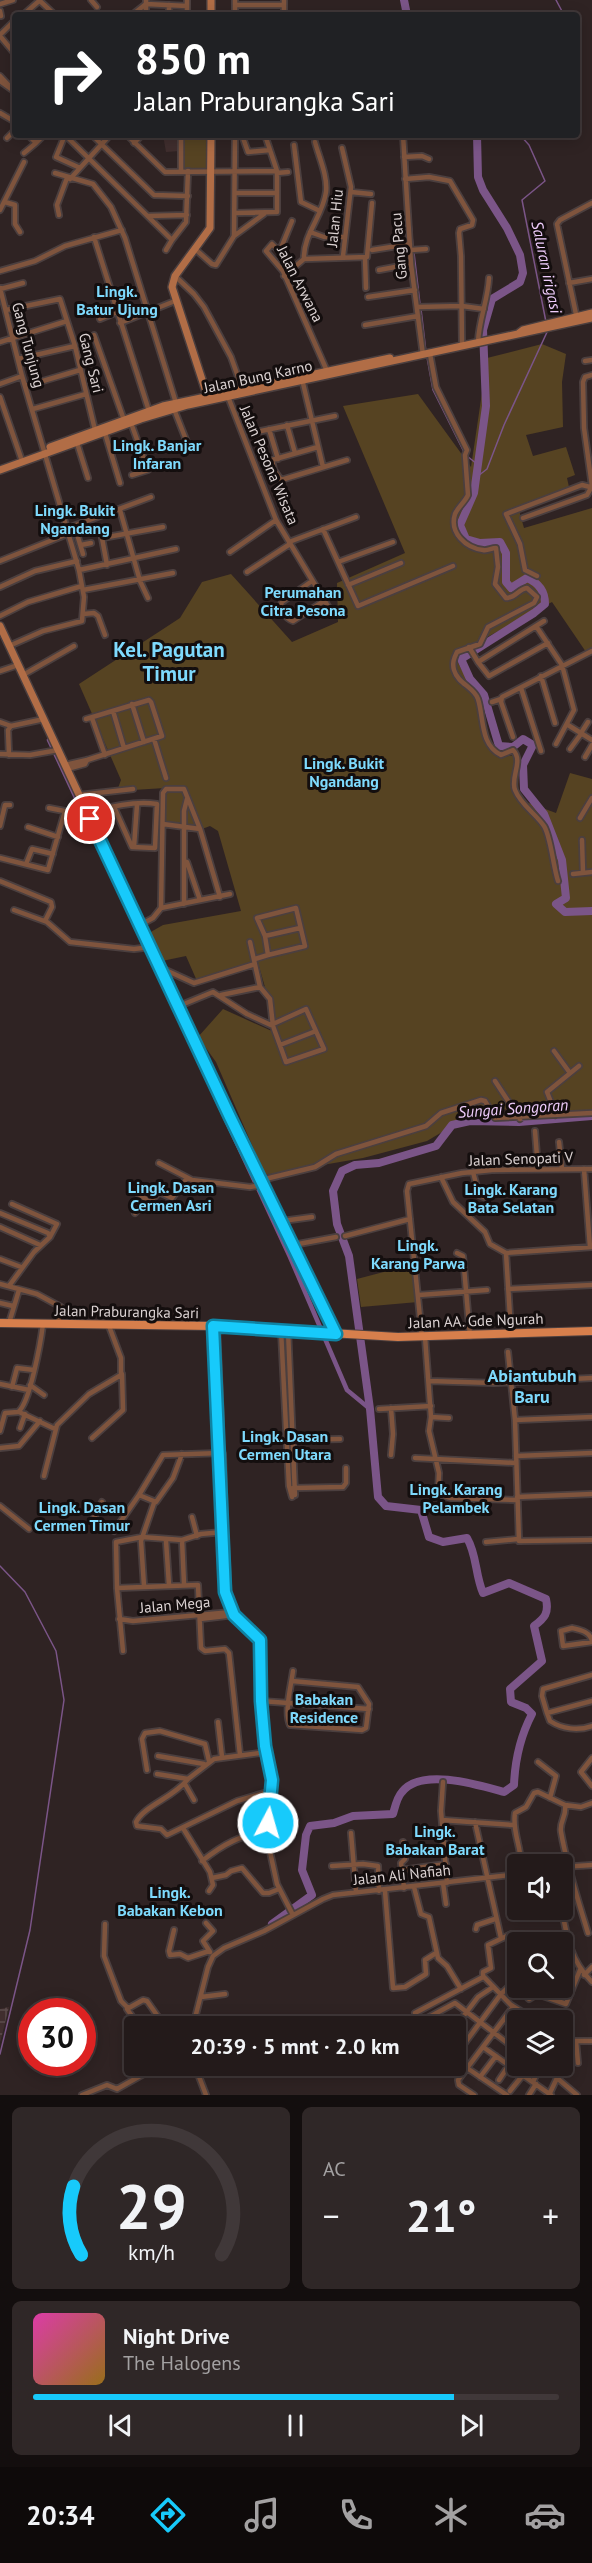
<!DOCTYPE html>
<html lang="id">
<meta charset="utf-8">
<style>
body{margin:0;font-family:"PT Sans",sans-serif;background:#2f2727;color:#f1f3f6;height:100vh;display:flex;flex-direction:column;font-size:22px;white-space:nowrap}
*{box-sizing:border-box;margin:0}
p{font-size:20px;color:#a3a1a2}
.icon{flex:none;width:33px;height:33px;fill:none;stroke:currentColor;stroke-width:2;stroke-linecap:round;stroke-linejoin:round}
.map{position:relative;height:2095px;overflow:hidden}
.details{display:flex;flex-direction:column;gap:12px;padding:12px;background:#130e0e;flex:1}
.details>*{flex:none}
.guide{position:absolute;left:12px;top:12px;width:568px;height:126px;border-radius:6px;box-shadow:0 3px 15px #0003,0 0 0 2px #403839;background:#202124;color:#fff;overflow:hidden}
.fabs{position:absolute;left:507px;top:1854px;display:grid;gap:12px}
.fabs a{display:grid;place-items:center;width:66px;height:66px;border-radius:6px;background:#231a1a;box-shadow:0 3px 15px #0003,0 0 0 2px #403839;font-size:30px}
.speed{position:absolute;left:18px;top:1998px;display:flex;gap:12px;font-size:30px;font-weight:700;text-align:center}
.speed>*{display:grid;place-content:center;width:78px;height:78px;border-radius:50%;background:#231a1a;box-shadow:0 3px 15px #0003,0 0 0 2px #403839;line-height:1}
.speed .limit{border:9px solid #d22;background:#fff;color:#111}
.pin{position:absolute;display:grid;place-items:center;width:51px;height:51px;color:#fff;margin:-26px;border:3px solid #fff;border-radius:50%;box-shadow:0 2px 6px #0007}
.me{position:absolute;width:66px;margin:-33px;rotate:6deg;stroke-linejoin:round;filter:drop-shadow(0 0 4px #0008)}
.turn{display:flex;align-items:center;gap:21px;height:126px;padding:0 24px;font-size:27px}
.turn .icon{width:78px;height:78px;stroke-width:2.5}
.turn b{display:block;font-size:42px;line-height:51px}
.big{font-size:45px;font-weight:600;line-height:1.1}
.details .tile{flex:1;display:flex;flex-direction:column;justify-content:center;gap:9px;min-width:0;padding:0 21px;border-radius:9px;background:#2f2727}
.details .dial{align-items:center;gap:0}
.dial svg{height:156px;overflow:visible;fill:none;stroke:#403839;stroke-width:7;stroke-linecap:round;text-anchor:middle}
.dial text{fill:#f1f3f6;stroke:none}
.song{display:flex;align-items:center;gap:18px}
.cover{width:72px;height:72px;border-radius:9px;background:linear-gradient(135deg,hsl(320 70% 55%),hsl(40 70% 35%))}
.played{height:6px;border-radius:3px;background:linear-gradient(90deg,#17cafb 80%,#403839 80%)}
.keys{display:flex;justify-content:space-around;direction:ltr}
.heat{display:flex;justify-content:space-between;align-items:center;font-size:33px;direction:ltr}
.details .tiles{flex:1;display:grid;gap:12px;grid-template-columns:1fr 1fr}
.tile:last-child{grid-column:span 2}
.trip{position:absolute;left:124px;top:2016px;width:342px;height:60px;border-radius:6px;background:#231a1a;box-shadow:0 3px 15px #0003,0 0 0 2px #403839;font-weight:600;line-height:60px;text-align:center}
.dock{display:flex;height:96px;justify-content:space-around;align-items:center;background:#0e0a0a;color:#a3a1a2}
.dock .icon{width:42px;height:42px}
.dock .on{color:#17cafb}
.dock b{font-size:27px;color:#f1f3f6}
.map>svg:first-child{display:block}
.built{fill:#402e2e}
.industrial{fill:url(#industrial-grid)}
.green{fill:#564322}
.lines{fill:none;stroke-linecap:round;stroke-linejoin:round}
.stream{stroke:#7b5588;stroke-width:1.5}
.canal{stroke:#7b5588;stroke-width:4.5}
.river{stroke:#7b5588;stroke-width:8}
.street-casing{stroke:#4b3f3f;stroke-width:8}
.secondary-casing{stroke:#4b3f3f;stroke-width:10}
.primary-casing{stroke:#4b3f3f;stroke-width:10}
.street{stroke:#7f543d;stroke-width:4.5}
.secondary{stroke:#b16d46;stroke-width:7}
.primary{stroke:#d77f4c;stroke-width:8}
.route-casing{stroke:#0f83a3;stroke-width:15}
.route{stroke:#17cafb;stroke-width:10}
.labels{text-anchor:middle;stroke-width:6;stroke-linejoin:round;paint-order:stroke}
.street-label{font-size:15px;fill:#dcd3d3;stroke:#140e0e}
.water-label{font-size:16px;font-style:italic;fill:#eeccfb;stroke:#140e0e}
.neighbourhood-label{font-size:16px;font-weight:bold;fill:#7edafd;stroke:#140e0e}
.quarter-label{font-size:18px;font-weight:bold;fill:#7edafd;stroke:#140e0e}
.district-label{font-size:21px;font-weight:bold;fill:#7edafd;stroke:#140e0e}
</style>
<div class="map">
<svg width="592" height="2095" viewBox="0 0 592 2095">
<defs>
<pattern id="industrial-grid" width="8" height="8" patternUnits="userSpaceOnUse" patternTransform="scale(1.5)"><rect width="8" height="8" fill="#402e2e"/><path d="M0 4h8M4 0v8" fill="none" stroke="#5b4b4b"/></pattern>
</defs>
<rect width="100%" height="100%" fill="#2f2323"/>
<path class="built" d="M163 135H180V151L166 152Z"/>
<path class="industrial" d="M9 2007 1 2039 0 2042V2009Z"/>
<path class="green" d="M184 135H209L208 168H184Z
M542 344 566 354 562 382 563 427 526 435 533 456 566 447 575 475 567 478 569 487 519 510 524 528 592 508V649L586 652 552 602 454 655 477 699 487 742 499 758 519 754 518 799 556 813 570 773 592 779V1111L481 1109 427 1141 363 1158 265 1175 216 1062 198 1037 223 1009 274 1032 276 1025 258 963 238 972 197 981 186 956 162 961 149 933 163 925 241 911 218 831 210 826 202 829 164 822 165 788 117 791 121 780 79 684 180 618 202 582 231 574 292 642 338 622 337 583 405 553 343 406 418 394 471 467 483 386V359Z
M414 1264 418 1302 361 1307 357 1279Z"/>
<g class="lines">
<path class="stream" d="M556 0 564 15
M520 135 529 145 545 181 522 200 546 322
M410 208 413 248
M414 253 420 304
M421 309 426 352
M427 357 433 390 464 452
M467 456 477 464
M478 476 487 469 504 425 548 330
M0 1566 25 1592 56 1651 64 1700 30 1930 0 2054"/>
<path class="canal" d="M49 740 290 1257 347 1390 370 1409"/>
<path class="river" d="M404 0 407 15
M477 135 478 177 483 190 507 228 520 255 523 273 520 282 492 299 483 330 486 406 474 493 460 525 466 539 480 543 500 542 506 553V582L511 588 527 578C539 583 545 591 545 604L534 613 461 659 470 679 484 695 499 746 513 747 523 739 533 745 523 765 524 789 544 814 562 860 566 898 556 904 565 912 592 911
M272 1924 312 1895 302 1870 306 1835 310 1826 334 1823 353 1816 393 1814C395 1807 397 1797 402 1792 421 1767 479 1785 504 1792L514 1785C515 1759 520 1737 532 1714L526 1708 511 1702 510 1689 542 1661 534 1626C545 1618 549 1613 546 1599L509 1583 483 1593C475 1574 477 1555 467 1538L443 1542 429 1537 421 1510 386 1506 378 1497 370 1409 349 1256 337 1224 333 1191 342 1171 355 1165 379 1163 436 1146 452 1125 470 1121 519 1122 592 1116"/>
<defs>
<path id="street" d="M39 0 55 15
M91 0 97 7
M187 0V15
M0 4 13 0
M235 5H284
M0 11 1 16
M23 15 39 1
M132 15 146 4 187 6
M146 15V0
M169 15V5
M235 15V0
M284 15V0
M0 35 12 23
M0 36 15 54
M0 76 15 92
M0 81 11 89
M0 113 12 120
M28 135 36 143 44 135
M65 135 172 240 186 222 188 171
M65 135 56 157 78 167
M92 135 154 195 188 196
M127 135 165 172 277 171
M242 135 248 152 270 150
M403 135 411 264 423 355
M7 138 15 130
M134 143 142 135
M294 145 301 202 320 211
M342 148 351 187 343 256
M24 153 36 143
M404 157 422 156 429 159
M181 171V135
M55 173 93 184 111 207 125 238 176 403
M277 173 288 172
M70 179 110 135
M405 179 429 177 450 181 473 220 472 225 460 229 459 233 461 256 462 345
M351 192 371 194
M235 193H277
M5 202 15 205V224L20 232
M0 210 24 162
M235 213 277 212V171L265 135
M59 215 57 205 67 178
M148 216 187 215
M292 221 281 248 277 249 272 244 266 251 283 271 327 371
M310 232 324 237H345
M234 236 264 214
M94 237 149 411
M195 249 212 264 216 265 234 236 235 135
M166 250 172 240
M372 250 410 244
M411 250 426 249
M365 258 366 288
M304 259C303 234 323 216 326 192 328 177 319 157 315 142
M379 270 411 264
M0 271 35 261 65 246 122 230
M175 276 194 294 204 307 231 357 242 388
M284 276 304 259 367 257 372 203
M569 283 592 279
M0 288 22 376 79 570 84 597 82 621 43 631 9 646
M0 289 23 283
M368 297 415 290
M417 307 462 306 484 309
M6 310 60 299 75 346 95 430
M100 319 117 312
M577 319 557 224 560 220 592 203
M120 323 175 301
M365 325 418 316
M94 335 124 420
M0 342 67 321
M478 342C479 319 488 300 489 278
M430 354 436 387 467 450 465 455 468 495C465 502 458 507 455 514 449 533 466 548 483 550 488 551 491 548 496 548L498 567 495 584 506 598C516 598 518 589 527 588L537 597 534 603 488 627 480 644 457 652C454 658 452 663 454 670 458 684 474 687 478 699 484 718 480 745 501 755L513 750C524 761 510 777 515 790 521 805 535 813 544 826 551 837 553 866 558 881
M18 359 75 346
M585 361 592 360
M592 375 585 377 583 382 584 428 592 486
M302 379 323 467
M0 384 22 376
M26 386 80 370
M227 394 276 520 329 608
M0 397 21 458
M33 409 86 394
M174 409 190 450
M131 423 148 470 132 475
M287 425 295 453
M269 429 278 459
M261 431 335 416
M105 433 120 483
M77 443 88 478
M318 447 272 460 274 470 281 480 347 460
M120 510 140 581 148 598
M523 518 587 495 592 486
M68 528 151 497
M323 529 358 606 453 566
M70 535 77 534 83 554
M289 542 356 517
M81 545 91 543
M230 552 276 520
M0 561 70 533
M338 562 393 542
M107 565 102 538 163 527
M79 570 176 549
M247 572 290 544
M537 576 525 570 520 544 506 514 582 485 590 487
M312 581 282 602C279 608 286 619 293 621L324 601
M348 585 401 563
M0 587 35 571 77 561
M83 590 173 573
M83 614 94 613 98 616 105 635
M0 616 28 602 82 586
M544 621 478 662 489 676 548 643
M536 626 562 665 574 710 556 744
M469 647 478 662
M0 671 18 665
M23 675 74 646
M541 676 555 723
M521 688 541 751
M492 702 501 699
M132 704 144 742
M113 711 124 748
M92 718 105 755
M0 722 11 726
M568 725 592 740
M11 726 44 719
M581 733 588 722
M513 737 501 702 502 697 592 651
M154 739 166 778
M570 749 581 734
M0 754 30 755 58 750
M9 755 8 730 11 726
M585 757 592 745
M65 765 87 760 162 736 151 702 149 700 86 719
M67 769 85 764 87 760
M79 795 133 789
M49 808 80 814 87 812
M88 815C107 806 136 801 157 804L155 848 132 847 114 807
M580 818 592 798
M163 824 200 829
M0 826 5 805H10
M28 827 58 837
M582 840 583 873
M134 847 137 805
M0 858 48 870 65 811
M187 862 200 900
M26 864 32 849 53 854
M573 874 592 872
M0 881 51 902 52 907 45 921
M184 904V811L187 799
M161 908 230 894
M14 910 47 922 70 942 134 949 151 947
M140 925 153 918 161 908 163 793 166 789H184L200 829 220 897
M265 936 300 928
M250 942 260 987 270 999 273 1026 286 1062 324 1049 306 1009 273 1024
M255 959 268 955 265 936 257 918 296 908 305 946 268 955
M161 968 194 983 252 965
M221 995 260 987
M179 1006 213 992 247 1014 273 1026
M280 1045 316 1031
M554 1051 570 1073
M495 1081 520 1119
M556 1115 547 1092 579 1066
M535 1131 538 1169
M559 1142 562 1169
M159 1163 192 1180 250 1187 263 1185
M584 1169 590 1247
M473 1172 479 1195 486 1198
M441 1177 453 1202 485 1232 490 1244 506 1253
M261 1180 315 1167 336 1154 426 1126 441 1113 481 1100 485 1101 495 1118 592 1113
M133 1190 150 1202 159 1192 172 1198 187 1178
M0 1213 48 1233 50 1237
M135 1213 146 1199
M282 1221 312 1217
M0 1227 40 1245
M345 1236 410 1219
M293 1245 336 1237
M457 1253 463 1256 470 1336
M0 1259 21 1267
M0 1284 37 1294 61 1307 58 1324
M9 1286 34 1252 50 1237 57 1224 12 1204
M508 1289 592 1285
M419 1295 487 1290
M0 1303 13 1306
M9 1323 19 1290
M213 1326 226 1592 234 1615 260 1640V1695L265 1746 272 1780 268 1823 269 1847 277 1884 293 1915
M217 1326 221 1424
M281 1330 289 1486 292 1497
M288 1330 295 1495
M511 1333 506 1253 592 1247
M422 1337 407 1191 409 1184 462 1173 492 1170 592 1169
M425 1337 431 1417 429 1431 439 1473 438 1494 451 1498 517 1500
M508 1352 515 1420 519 1541 592 1540
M429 1381 494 1383 592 1378
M0 1384 29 1390
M30 1385 44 1395
M12 1387 17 1368 34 1370
M379 1409 431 1406
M19 1412 55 1429
M431 1417 449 1418
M515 1420 592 1417
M20 1428 25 1414
M0 1431 5 1413 18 1412C30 1404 41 1340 43 1324
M92 1438 123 1410 122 1374
M292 1440 340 1439
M0 1448 19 1446 40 1421
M223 1454 225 1526
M391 1455 393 1434 391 1408
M516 1456 592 1453
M415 1458 516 1463
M44 1476 57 1425 89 1394 121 1375V1358L109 1326
M293 1488 343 1487 346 1483V1468
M139 1495 156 1502 173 1478 182 1454
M517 1497 592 1494
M102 1502 93 1520 114 1531 139 1495 163 1455 220 1453
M0 1506 29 1529
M192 1517 197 1536
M182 1540 184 1584
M166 1541 169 1585
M486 1542 518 1539
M226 1543 229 1603
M144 1586 141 1541 154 1503
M117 1588 198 1585 201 1648 205 1651 225 1649 229 1653 240 1755
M119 1619 133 1621 232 1612
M200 1619 234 1615
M572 1628C581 1630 591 1632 592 1642L563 1646 561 1631Z
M123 1651 117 1588 116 1542 142 1537 182 1540 201 1534 223 1532
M292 1681 358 1687 369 1704 366 1728 362 1730 290 1725C284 1712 291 1686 293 1671
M261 1701 369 1709
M592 1701 547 1713 550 1721C562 1729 578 1731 592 1726
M547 1713 542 1696 543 1689 592 1675
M218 1722 222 1757
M158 1756 204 1764
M592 1758 581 1772 592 1786
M538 1762 556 1776 550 1798
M147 1770 142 1739 145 1733 160 1731 205 1744 209 1761
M157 1774 188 1779 214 1759 267 1752
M188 1779C173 1798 145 1805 136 1822L137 1826 161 1829 167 1835 237 1801 271 1791
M443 1782 441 1811 447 1883
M185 1784 194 1800
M565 1805 581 1807 592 1803
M442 1820 513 1825
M475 1822 501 1938
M183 1828 210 1872 213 1885 209 1891
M351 1833 356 1892
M403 1842 405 1859 401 1863 404 1888
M202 1861C225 1843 239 1836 268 1831
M521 1864C521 1846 512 1831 515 1813L526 1807 534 1793 538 1792 565 1805C567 1816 559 1822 561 1832 567 1867 578 1900 588 1933
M332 1866 363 1864 378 1866 379 1891
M562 1867 592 1865
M402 1870 446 1864
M212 1878 226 1875 231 1871 242 1868 263 1893H269L279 1889
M443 1883 446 1904
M414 1887 421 1914 429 1917 438 1958 447 1966 461 1989
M385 1891 393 1988 405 1987 426 1974 425 1960 436 1953
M562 1910C567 1939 571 1961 592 1982
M206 1923 213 1931 203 1941 210 1952
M105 1924 104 1956 121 2001 128 2008
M476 1929 477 1925 495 1919
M174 1930 169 1951 170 1955 180 1954 188 1958 209 1951
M520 1942 515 1936 511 1934 488 1945 491 1968 483 1972V1976L511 2005 535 2020
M584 1975 592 1967
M519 1988 529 1999 537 1994 566 2004 580 1970
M201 1997 225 1994
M415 2013 483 1977
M504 2019 518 2029
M418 2023 455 2003 518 2051
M139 2026 127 2009 143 2000 147 2001 164 2025
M193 2026 208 1967 213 1956 224 1948 264 1931 323 1899 333 1895 518 1874
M456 2026 478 1997 493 1987
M562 2041H592
M576 2041 578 2063
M483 2047 551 2095
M456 2055 501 1994 518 1978
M195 2066 206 2095
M467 2068 507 2095
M480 2077 496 2056
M557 2078 577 2095
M499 2080 509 2065
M533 2082 540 2066
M510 2091 523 2075
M82 2095 107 2085 117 2089 158 2066
M474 2095 459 2085 458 2080 513 2007
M529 2095 536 2084
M549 2095 557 2078 558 2066"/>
<path id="secondary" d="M211 0V15
M519 333 523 330 592 313
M208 398 172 287 175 276 210 228 211 135
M50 447 163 406 390 358
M0 470 141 419 188 405 592 318
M0 626 230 1117 336 1333"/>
<path id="primary" d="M0 1323 213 1326 398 1337 592 1331"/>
</defs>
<use href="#street" class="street-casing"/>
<use href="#secondary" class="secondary-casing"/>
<use href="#primary" class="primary-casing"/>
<use href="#street" class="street"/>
<use href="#secondary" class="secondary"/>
<use href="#primary" class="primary"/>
</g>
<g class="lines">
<defs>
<path id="route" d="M90 819 230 1117 336 1334 213 1326 225 1592 234 1615 260 1640 261 1701 265 1746 272 1780 268 1823"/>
</defs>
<use href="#route" class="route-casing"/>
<use href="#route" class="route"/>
</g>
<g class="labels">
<g class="street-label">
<text transform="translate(335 218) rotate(-84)" y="5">Jalan Hiu</text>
<text transform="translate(399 246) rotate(-95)" y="5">Gang Pacu</text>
<text transform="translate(300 284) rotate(63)" y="5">Jalan Arwana</text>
<text transform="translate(28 345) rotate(75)" y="5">Gang Tunjung</text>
<text transform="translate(91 363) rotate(76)" y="5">Gang Sari</text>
<text transform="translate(258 377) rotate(-12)" y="5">Jalan Bung Karno</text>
<text transform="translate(269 465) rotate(67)" y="5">Jalan Pesona Wisata</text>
<text transform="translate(521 1159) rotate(-2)" y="5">Jalan Senopati V</text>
<text transform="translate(127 1312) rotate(1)" y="5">Jalan Praburangka Sari</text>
<text transform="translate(476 1321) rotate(-2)" y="5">Jalan AA. Gde Ngurah</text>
<text transform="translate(175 1605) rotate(-5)" y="5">Jalan Mega</text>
<text transform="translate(402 1875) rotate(-6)" y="5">Jalan Ali Nafiah</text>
</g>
<g class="water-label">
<text transform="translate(547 267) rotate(78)" y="6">Saluran irigasi</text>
<text transform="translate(513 1108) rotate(-4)" y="6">Sungai Songoran</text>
</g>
<g class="neighbourhood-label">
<text x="117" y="297">Lingk.<tspan x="117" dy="18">Batur Ujung</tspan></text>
<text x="157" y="451">Lingk. Banjar<tspan x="157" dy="18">Infaran</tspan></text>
<text x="75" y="516">Lingk. Bukit<tspan x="75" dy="18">Ngandang</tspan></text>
<text x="303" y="598">Perumahan<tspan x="303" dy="18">Citra Pesona</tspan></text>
<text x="344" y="769">Lingk. Bukit<tspan x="344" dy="18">Ngandang</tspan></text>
<text x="171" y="1193">Lingk. Dasan<tspan x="171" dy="18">Cermen Asri</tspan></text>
<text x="511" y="1195">Lingk. Karang<tspan x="511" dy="18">Bata Selatan</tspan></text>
<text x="418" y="1251">Lingk.<tspan x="418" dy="18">Karang Parwa</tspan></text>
<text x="285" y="1442">Lingk. Dasan<tspan x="285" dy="18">Cermen Utara</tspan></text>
<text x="456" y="1495">Lingk. Karang<tspan x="456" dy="18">Pelambek</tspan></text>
<text x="82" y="1513">Lingk. Dasan<tspan x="82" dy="18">Cermen Timur</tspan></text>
<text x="324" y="1705">Babakan<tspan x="324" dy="18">Residence</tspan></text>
<text x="435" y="1837">Lingk.<tspan x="435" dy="18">Babakan Barat</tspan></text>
<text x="170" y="1898">Lingk.<tspan x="170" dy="18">Babakan Kebon</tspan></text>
</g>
<g class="quarter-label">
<text x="532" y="1382">Abiantubuh<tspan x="532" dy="21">Baru</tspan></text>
</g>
<g class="district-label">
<text x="169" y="657">Kel. Pagutan<tspan x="169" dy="24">Timur</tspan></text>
</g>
</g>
</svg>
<div class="fabs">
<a><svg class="icon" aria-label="sound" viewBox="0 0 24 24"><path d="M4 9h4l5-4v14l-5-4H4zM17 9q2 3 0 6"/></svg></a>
<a><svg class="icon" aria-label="search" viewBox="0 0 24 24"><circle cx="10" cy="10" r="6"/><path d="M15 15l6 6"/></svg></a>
<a><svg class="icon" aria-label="layers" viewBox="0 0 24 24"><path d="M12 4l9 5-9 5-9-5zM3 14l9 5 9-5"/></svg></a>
</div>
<div class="speed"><div class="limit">30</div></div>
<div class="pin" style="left:90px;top:819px;background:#d93025"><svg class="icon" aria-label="arrive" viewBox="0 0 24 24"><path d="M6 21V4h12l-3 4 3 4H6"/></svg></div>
<svg class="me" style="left:268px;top:1823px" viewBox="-20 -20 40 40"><circle r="17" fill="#17cafb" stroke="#fff" stroke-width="3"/><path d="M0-11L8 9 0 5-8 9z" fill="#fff"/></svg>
<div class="trip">20:39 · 5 mnt · 2.0 km</div>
<div class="guide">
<div class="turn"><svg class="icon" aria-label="right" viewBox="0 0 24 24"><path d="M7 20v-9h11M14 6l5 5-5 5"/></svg><div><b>850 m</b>Jalan Praburangka Sari</div></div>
</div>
</div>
<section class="details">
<div class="tiles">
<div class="tile dial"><svg viewBox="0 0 100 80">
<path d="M14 69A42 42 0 1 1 86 69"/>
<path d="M14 69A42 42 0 0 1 10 34" stroke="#17cafb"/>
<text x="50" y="56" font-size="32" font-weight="700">29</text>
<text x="50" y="72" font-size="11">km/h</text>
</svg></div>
<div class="tile"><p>AC</p>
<div class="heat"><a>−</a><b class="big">21°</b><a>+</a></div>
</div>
<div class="tile">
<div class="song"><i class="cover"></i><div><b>Night Drive</b><p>The Halogens</p></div></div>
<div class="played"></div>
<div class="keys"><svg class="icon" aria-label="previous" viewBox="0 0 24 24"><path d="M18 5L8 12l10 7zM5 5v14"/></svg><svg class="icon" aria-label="pause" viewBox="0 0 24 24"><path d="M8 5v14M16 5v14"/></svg><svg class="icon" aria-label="next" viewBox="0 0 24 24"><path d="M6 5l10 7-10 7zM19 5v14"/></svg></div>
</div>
</div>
</section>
<nav class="dock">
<b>20:34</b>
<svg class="icon on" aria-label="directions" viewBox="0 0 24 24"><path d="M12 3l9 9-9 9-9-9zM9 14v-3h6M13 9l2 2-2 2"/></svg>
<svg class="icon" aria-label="music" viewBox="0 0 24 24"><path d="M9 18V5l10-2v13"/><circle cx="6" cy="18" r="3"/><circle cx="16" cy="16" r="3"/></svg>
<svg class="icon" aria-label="phone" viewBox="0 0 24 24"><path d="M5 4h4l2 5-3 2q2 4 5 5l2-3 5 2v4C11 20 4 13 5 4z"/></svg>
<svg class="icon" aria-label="climate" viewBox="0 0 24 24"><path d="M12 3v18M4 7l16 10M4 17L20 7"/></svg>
<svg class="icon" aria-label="car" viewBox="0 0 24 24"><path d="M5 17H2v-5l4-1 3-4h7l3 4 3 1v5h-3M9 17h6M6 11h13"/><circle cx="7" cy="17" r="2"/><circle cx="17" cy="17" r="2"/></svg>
</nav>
